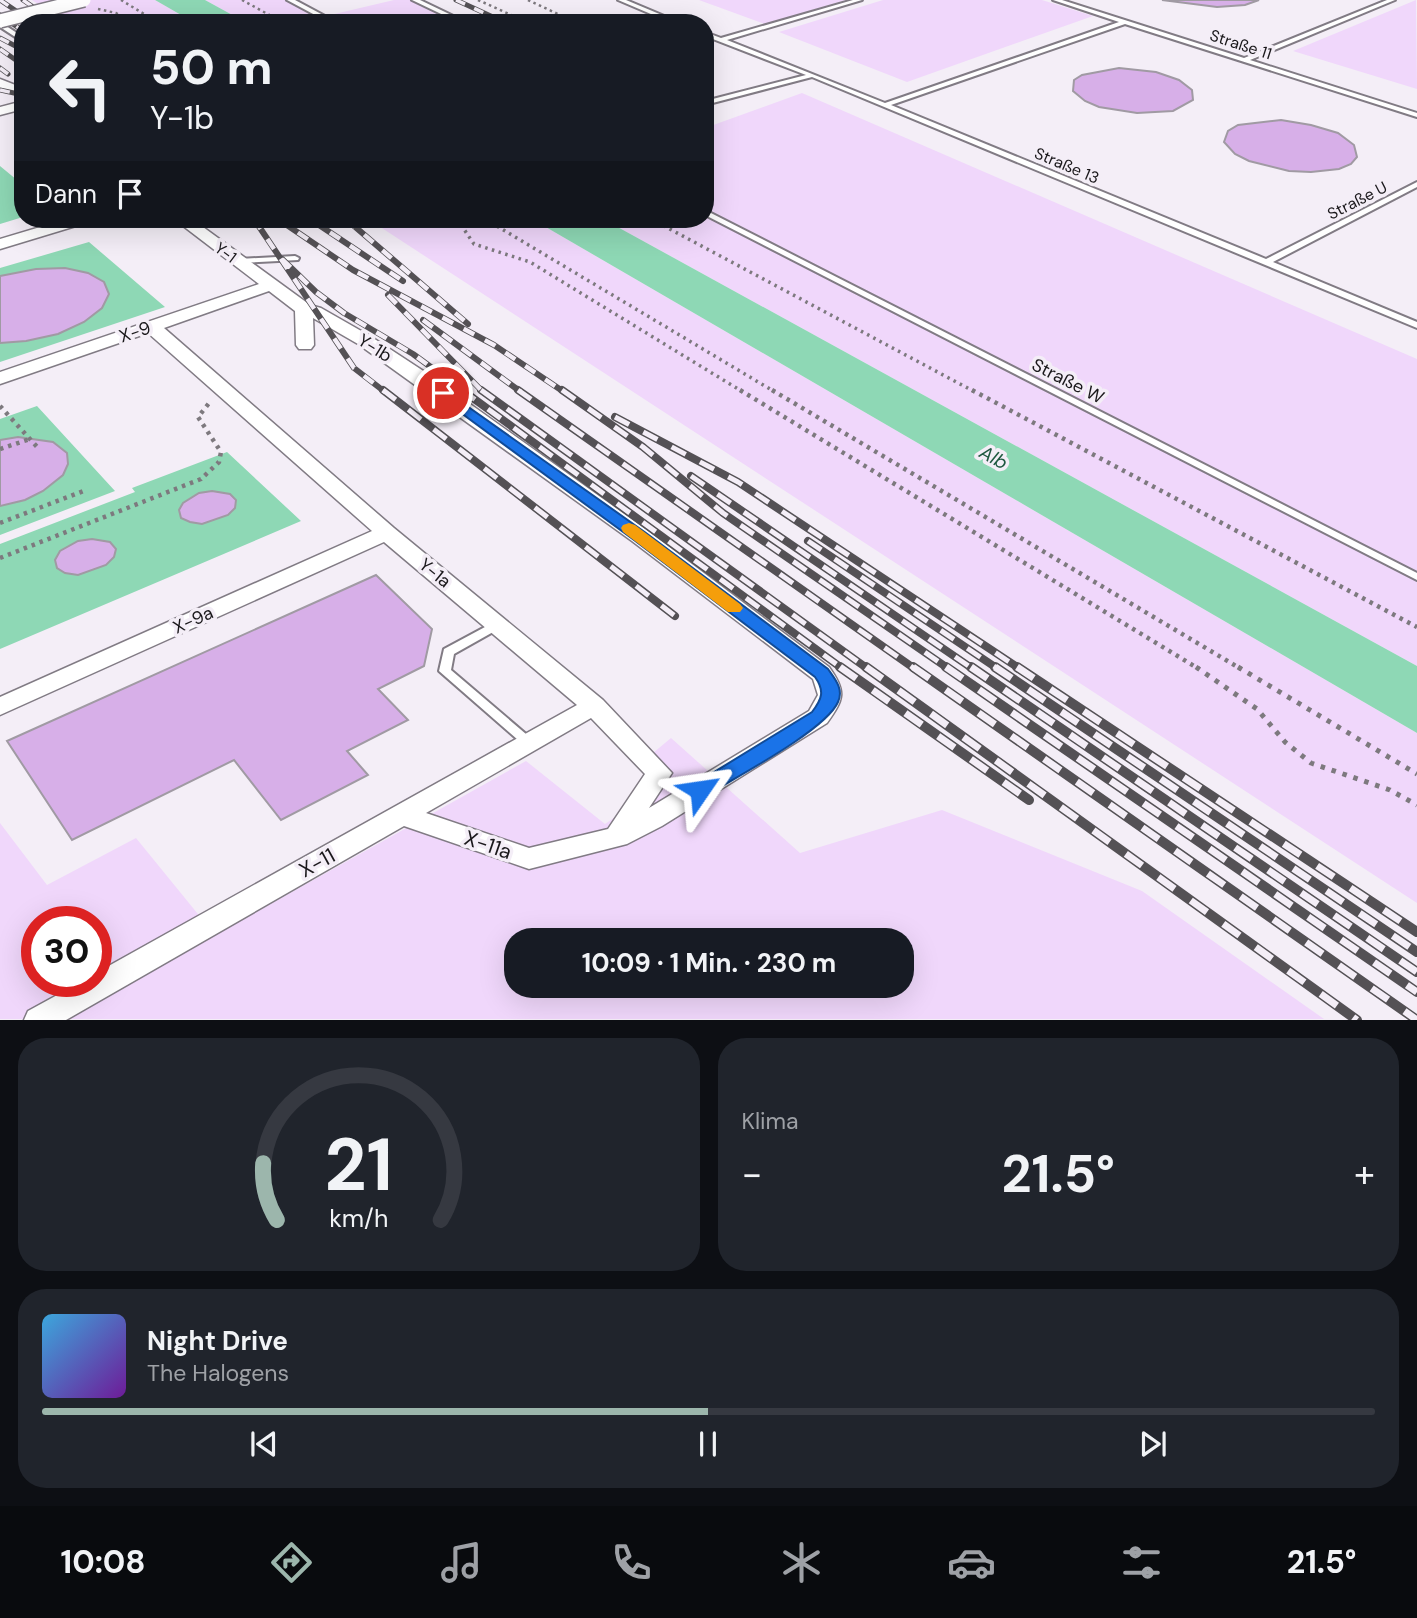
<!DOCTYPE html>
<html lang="de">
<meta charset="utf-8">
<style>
body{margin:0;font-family:"DM Sans",sans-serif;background:#20242c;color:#f1f3f6;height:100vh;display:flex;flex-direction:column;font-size:26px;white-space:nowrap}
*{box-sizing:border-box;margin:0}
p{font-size:23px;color:#9ea1a6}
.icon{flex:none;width:38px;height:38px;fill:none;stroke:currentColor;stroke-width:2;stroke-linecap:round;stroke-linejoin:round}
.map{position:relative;height:1020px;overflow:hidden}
.panel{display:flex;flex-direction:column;gap:18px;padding:18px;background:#0d0f14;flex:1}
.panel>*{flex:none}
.guide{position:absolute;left:14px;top:14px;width:700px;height:214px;border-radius:28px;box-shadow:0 7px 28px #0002;background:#171b24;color:#f1f3f6;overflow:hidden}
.speed{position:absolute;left:21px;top:906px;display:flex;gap:14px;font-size:35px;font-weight:700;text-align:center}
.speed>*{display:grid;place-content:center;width:91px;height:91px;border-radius:50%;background:#171b24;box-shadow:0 7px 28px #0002;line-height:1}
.speed .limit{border:10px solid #d22;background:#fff;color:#111}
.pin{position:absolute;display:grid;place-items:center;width:60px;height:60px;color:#fff;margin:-30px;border:4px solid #fff;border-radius:50%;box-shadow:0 2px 7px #0007}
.me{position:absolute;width:77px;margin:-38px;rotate:58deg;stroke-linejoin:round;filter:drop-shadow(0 0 5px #0008)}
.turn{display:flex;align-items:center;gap:24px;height:147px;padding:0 21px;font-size:32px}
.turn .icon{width:91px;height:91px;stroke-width:2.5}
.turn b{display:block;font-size:49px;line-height:60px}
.then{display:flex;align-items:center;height:66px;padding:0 21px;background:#0003;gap:14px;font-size:26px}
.big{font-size:52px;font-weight:700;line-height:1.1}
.panel .widget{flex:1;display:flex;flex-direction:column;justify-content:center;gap:10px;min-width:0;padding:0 24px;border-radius:28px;background:#20242c}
.panel .dial{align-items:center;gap:0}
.dial svg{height:182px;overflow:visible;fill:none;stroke:#363941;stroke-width:7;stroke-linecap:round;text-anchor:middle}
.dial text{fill:#f1f3f6;stroke:none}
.song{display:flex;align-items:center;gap:21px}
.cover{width:84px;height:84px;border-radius:10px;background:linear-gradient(135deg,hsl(200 70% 55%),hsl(280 70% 35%))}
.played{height:7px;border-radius:4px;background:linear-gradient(90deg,#9cb6ac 50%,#363941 50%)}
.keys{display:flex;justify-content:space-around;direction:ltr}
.heat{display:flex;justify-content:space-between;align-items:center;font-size:38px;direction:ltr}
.panel .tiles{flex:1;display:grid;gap:18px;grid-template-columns:1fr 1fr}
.widget:last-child{grid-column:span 2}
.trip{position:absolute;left:504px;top:928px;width:410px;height:70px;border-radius:28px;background:#171b24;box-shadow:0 7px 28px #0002;font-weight:700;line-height:70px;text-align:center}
.dock{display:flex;height:112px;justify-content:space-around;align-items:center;background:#090b0e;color:#9ea1a6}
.dock .icon{width:49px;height:49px}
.dock .active{color:#9cb6ac}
.dock b{font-size:32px;color:#f1f3f6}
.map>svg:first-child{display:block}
.green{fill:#f0d7fb;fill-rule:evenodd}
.water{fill:#8ed8b5}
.building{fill:#d7afe8;stroke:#a09aa3;stroke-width:2}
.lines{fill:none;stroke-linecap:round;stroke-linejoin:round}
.lane-casing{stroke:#817b84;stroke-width:4}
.street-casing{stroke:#817b84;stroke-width:3}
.path-far3{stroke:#7d797e;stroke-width:2.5;stroke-dasharray:2.5 3.5;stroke-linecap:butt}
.path-far2{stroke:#7d797e;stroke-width:3.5;stroke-dasharray:2.5 4.5;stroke-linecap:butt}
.path-far1{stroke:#7d797e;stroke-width:4.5;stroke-dasharray:3.5 5;stroke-linecap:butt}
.path{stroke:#7d797e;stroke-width:5;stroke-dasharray:4.5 7;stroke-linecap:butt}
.lane{fill:#fff;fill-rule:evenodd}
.street{fill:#fff;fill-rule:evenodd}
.rail-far3-casing{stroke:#545155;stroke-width:5}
.rail-far2-casing{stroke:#545155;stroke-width:6}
.rail-far1-casing{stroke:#545155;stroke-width:8}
.rail-casing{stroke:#545155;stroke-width:10}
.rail-far3{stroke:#f4eef7;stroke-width:3.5;stroke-dasharray:10;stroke-linecap:butt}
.rail-far2{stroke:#f4eef7;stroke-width:4.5;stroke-dasharray:12;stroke-linecap:butt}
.rail-far1{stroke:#f4eef7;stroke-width:5;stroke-dasharray:16;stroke-linecap:butt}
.rail{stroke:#f4eef7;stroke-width:7;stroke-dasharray:20;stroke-linecap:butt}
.street-bridge-casing{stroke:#817b84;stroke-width:16;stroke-linecap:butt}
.street-bridge{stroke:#fff;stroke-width:13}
.route{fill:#1a73e8;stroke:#114b97;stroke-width:2}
.slow{fill:#f59e0b}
.labels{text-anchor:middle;stroke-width:7;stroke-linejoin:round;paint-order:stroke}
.far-street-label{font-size:16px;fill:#1a181b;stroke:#f4eef7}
.street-label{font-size:18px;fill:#1a181b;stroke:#f4eef7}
.water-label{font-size:19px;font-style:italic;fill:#205941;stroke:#f4eef7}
.near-street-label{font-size:21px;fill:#1a181b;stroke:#f4eef7}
</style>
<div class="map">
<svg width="1417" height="1020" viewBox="0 0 1417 1020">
<rect width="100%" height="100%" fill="#f4eef7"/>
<path class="green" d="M32 0H155L195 23H67Z
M205 0H294L326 16 394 0H411L463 23H247Z
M699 0H846L765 24Z
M883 0H1042L1093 16 907 82 779 32Z
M1416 0 1417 89 1293 51Z
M802 93 1417 359V666L603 219H705V128Z
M368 219H532L1417 733V903Z
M671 738 800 853 942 810 1142 891 1324 1019H0V823L47 885 136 838 215 935 526 761 605 824 666 782 653 753ZM37 922H96V982H37ZM516 940H901V985H516Z"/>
<path class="water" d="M155 0H205L247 23H195Z
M0 166 23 185V217L0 224Z
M532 219H603L1417 666V733Z
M89 242 165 307 0 362V268Z
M37 406 115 491 0 535V419Z
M227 452 301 521 0 649V544L135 492 132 488Z"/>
<path class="building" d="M1162 0H1259L1245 5 1217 7Z
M1119 68 1156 72 1179 80 1192 90 1193 100 1173 111 1137 113 1099 107 1085 101 1073 91 1074 80 1082 75Z
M1281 120 1311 125 1338 133 1354 145 1357 157 1351 164 1339 169 1311 172 1289 171 1249 161 1235 154 1224 142 1228 131 1238 125Z
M65 268 88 273 104 282 109 294 102 308 84 322 58 334 26 341 0 343V276L36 269Z
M18 437 53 442 67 453 68 464 63 475 43 491 25 500 0 506V440Z
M212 491 230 494 236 500 235 508 228 515 202 524 190 522 181 518 179 510 183 503 199 493Z
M92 539 110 542 116 549 114 557 106 565 78 575 65 573 57 568 55 560 60 551 78 541Z
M376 575 432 629 424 666 378 689 408 720 347 751 368 775 281 820 234 760 72 840 7 741Z"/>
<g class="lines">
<defs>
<path id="lane" d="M287 0H295L338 23H330Z
M412 0H420L468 23H460Z
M618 0H626L681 23H672Z
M853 0H862L727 40 885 103 1119 22 1053 0H1062L1244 58 1387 0H1395L1250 60 1417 113V117L1125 24 891 105 1266 259 1417 182V187L1273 262 1417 322V328L812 77 705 105V101L806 75 705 36V32L721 38Z
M0 22 23 37V42L0 27Z
M705 210 1417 573V580L705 215Z
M295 256 299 258 298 260 239 263 235 261 239 259Z
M498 620 502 621 504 624 502 627 454 654 451 670 533 740 535 743 533 746H525L439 671 444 649Z"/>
<path id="street" d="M0 79 23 88V97L0 88Z
M23 101V109L0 115V107Z
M67 219H91L89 222 0 249V239Z
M174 219H192L310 305 321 308 370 336 428 374 648 531 829 667C847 692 844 699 827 723L662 826 627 844 529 869 404 826 66 1020H24L28 1011 81 982H96V973L577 705 384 542 0 715V697L372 531 148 333 0 384V372L259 284ZM269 291 295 311 296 345 299 349H311L314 345 313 318 358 344 632 541 813 679 818 695 809 711 649 808 672 773 603 700 394 528 164 328ZM591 718 645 774 608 829 529 848 426 813Z"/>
</defs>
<use href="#lane" class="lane-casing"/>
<use href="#street" class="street-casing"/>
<path class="path-far3" d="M121 0 159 23
M242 0 284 23
M478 0 529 23
M528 0 577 23
M98 9 116 13 133 23"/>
<path class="path-far2" d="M457 219 474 244 530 262 743 392
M485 219 775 392
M651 219 975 392"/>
<path class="path-far1" d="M740 390 1199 669
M772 390 1241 669
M972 390 1417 627
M0 406 39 449
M0 449 30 439
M0 523 86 490
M0 558 201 479 219 462 221 452 198 417 210 402"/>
<path class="path" d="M1196 667 1257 709 1285 742 1311 763 1390 790 1417 805
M1238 667 1417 774"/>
<use href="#lane" class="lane"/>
<use href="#street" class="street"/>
<defs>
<path id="rail-far3" d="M0 0 34 23
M23 0 56 23
M456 0 506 23
M0 15 23 31
M0 38 23 50
M0 49 23 65
M0 68 8 74
M0 90 23 95"/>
<path id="rail-far2" d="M254 219 354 368 385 392
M278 219 353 270 494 345 564 392
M310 219 403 281
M346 219 468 324
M282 259 316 292 344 313 413 354 465 392
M388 295 483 392
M423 320 521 392"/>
<path id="rail-far1" d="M383 390 675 616
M462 390 843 669
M481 390 868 669
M518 390 915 669
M562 390 643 447 723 513 949 669
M615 417 738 482 1020 669
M691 476 973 669
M808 541 998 669"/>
<path id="rail" d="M840 667 1029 800
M866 667 1357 1020
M913 667 1417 1020
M946 667 1417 992
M971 667 1417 972
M995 667 1417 952
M1017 667 1417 932"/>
</defs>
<use href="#rail-far3" class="rail-far3-casing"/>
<use href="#rail-far2" class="rail-far2-casing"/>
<use href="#rail-far1" class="rail-far1-casing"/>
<use href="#rail" class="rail-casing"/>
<use href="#rail-far3" class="rail-far3"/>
<use href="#rail-far2" class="rail-far2"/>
<use href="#rail-far1" class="rail-far1"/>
<use href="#rail" class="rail"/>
<defs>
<path id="street-bridge" d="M0 21 84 0"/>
</defs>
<use href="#street-bridge" class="street-bridge-casing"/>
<use href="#street-bridge" class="street-bridge"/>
</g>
<path class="route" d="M443 389 646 533 828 669C835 679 844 689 838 702 826 730 736 777 707 795L700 797 693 795 690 790 693 785 812 712C822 699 825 691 815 677L634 540 438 396 435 393Z"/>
<path class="slow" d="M629 523 635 525 740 604 743 608 740 612H728L623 532 621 528 623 525Z"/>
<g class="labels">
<g class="far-street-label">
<text transform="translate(1241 44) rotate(18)" y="6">Straße 11</text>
<text transform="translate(1067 165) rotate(23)" y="6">Straße 13</text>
<text transform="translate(1357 200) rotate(-27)" y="6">Straße U</text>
<text transform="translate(226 252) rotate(37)" y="6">Y-1</text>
</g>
<g class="street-label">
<text transform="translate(135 332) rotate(-19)" y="6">X-9</text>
<text transform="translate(375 348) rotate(32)" y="6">Y-1b</text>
<text transform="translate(1068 381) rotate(27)" y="6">Straße W</text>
<text transform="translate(435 573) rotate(39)" y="6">Y-1a</text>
<text transform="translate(193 620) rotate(-24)" y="6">X-9a</text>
</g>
<g class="water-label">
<text transform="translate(994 457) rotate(29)" y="7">Alb</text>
</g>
<g class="near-street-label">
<text transform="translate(488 845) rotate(19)" y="7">X-11a</text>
<text transform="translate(317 863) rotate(-29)" y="7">X-11</text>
</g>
</g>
</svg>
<div class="speed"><div class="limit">30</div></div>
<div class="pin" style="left:443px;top:393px;background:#d93025"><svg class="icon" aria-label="arrive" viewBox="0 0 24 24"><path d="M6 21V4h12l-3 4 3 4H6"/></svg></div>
<svg class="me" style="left:700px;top:790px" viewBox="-20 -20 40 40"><path d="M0-17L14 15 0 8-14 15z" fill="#1a73e8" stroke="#fff" stroke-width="4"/></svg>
<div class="trip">10:09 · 1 Min. · 230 m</div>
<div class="guide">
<div class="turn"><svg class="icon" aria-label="left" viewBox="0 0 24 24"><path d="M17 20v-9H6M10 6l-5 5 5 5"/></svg><div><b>50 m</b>Y-1b</div></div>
<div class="then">Dann<svg class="icon" aria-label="arrive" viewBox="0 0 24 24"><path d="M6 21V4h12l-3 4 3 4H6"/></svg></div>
</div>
</div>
<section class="panel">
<div class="tiles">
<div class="widget dial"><svg viewBox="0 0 100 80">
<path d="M14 69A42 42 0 1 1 86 69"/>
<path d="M14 69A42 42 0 0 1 8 44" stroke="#9cb6ac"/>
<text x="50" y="56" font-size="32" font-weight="700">21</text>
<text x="50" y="72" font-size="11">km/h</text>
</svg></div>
<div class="widget"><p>Klima</p>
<div class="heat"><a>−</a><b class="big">21.5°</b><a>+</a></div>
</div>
<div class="widget">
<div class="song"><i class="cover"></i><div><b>Night Drive</b><p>The Halogens</p></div></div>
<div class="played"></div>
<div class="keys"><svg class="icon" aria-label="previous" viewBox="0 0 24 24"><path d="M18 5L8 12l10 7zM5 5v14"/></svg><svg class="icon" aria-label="pause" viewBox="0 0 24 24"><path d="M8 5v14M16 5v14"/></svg><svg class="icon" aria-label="next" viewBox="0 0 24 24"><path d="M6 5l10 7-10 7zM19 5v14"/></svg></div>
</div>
</div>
</section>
<nav class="dock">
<b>10:08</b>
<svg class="icon active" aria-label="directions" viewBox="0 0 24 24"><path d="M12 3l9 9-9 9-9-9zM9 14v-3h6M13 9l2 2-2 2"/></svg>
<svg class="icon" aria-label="music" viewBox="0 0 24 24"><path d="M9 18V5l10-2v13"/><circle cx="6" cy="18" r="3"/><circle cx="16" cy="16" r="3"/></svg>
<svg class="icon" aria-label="phone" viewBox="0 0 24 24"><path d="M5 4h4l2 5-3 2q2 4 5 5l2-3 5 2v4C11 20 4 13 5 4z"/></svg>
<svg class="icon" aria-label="climate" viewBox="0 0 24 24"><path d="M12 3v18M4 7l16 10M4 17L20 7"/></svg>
<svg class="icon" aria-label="car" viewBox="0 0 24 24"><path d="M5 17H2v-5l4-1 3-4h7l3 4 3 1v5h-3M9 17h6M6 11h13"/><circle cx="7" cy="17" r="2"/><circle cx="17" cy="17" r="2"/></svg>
<svg class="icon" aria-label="filters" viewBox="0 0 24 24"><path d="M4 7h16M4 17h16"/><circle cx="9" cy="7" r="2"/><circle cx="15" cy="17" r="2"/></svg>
<b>21.5°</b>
</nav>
